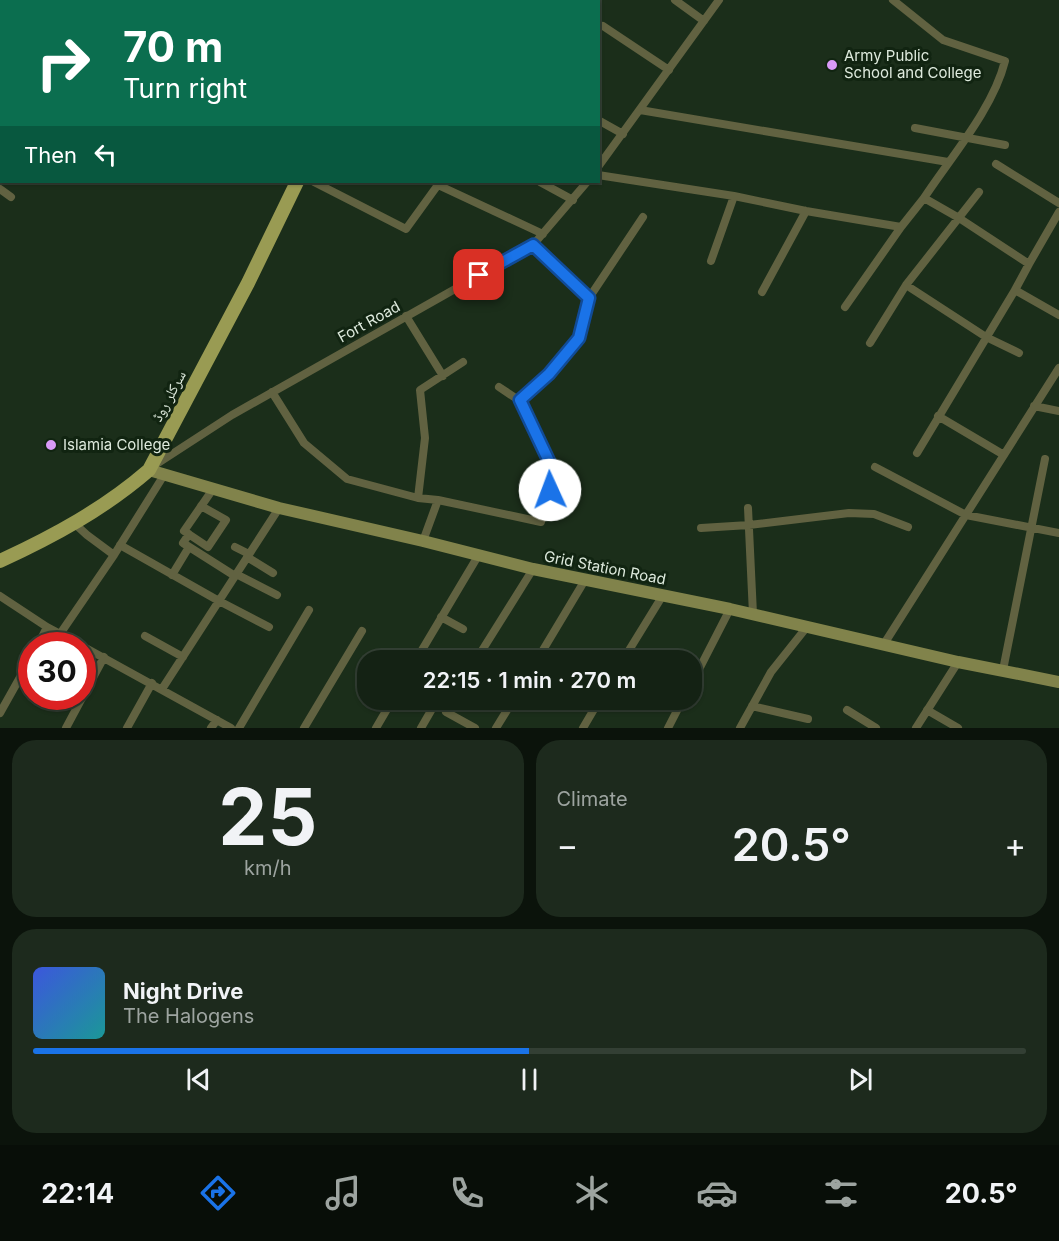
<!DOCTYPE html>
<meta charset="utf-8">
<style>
body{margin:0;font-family:Inter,"Noto Naskh Arabic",sans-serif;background:#1d2a1d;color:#f1f3f6;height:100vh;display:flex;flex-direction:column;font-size:22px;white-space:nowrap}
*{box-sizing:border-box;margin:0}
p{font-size:20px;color:#9da4a0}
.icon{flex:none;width:33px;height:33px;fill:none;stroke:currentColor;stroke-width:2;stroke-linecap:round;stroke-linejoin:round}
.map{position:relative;height:728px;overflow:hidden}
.details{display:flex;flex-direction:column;gap:12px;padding:12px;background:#0b130b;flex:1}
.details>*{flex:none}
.banner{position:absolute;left:0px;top:0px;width:600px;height:183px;box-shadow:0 2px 4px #0004,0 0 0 2px #333f34;background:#0b6e4f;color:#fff;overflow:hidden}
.speed{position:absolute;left:18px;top:632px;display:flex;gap:12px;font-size:30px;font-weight:700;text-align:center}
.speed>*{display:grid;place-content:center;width:78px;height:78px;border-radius:50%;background:#142214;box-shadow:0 2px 4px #0004,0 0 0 2px #333f34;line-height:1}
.speed .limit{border:9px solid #d22;background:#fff;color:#111}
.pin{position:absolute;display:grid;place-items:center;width:51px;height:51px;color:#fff;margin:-26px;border-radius:12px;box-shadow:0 3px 9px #0006}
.me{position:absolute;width:66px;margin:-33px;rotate:358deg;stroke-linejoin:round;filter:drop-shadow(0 0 4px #0008)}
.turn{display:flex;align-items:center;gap:21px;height:126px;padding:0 24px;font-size:27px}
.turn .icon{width:78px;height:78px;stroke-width:2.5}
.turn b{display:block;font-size:42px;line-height:51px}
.then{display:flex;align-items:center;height:57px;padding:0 24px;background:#0003;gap:12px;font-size:22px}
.big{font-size:45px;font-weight:600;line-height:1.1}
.details .card{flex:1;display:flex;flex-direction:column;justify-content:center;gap:9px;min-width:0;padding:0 21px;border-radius:24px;background:#1d2a1d}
.details .dial{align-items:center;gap:0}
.dial b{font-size:78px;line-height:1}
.song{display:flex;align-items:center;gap:18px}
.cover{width:72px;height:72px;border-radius:9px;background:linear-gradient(135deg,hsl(230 70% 55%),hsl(180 70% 35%))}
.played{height:6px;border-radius:3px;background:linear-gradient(90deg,#1a73e8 50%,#333f34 50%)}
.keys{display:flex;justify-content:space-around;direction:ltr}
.heat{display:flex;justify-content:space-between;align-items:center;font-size:33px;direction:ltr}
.details .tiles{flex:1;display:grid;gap:12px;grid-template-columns:1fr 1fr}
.card:last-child{grid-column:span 2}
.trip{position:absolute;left:357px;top:650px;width:345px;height:60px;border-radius:24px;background:#142214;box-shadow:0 2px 4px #0004,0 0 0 2px #333f34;font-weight:600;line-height:60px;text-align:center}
.tab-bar{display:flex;height:96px;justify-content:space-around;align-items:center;background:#080e08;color:#9da4a0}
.tab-bar .icon{width:42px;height:42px}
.tab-bar .current{color:#1a73e8}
.tab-bar b{font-size:27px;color:#f1f3f6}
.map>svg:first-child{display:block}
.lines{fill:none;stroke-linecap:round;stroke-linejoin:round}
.street{stroke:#616241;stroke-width:8}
.secondary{stroke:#81834b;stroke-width:12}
.primary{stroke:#999b53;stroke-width:14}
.route-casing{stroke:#114b97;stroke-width:15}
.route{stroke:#1a73e8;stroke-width:10}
.poi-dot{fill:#d99af7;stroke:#112411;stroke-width:2}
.labels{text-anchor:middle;stroke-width:6;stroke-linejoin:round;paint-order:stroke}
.poi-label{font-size:15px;fill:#deeadd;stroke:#112411;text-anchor:start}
.street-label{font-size:15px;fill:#deeadd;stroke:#112411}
</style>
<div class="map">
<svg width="1059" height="728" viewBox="0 0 1059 728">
<rect width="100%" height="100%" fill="#1b2e1a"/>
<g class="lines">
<path class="street" d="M27 0 29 2
M119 0 121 2
M276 0 279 2
M492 0 495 2
M675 0 704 21
M893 0 943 40 1005 61C993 109 951 157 924 198
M84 2 85 0
M204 2 205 0
M410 2 411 0
M563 2 564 0
M603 26 669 70
M0 42 2 43
M640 110 948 162
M598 120 623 134
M915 128 1005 145
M0 138 2 136
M996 164 1059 203
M598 167 719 0
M598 175 734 196 806 211 901 227 924 198 959 218 1029 264 1015 290 1059 315
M314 182 406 229 440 182
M540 182 573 200
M438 185 543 234
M0 189 11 197
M711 261 734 196
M1029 264 1059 212
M906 285 986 337 1019 353
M762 292 806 211
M589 298 643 217
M845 307 901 227
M406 316 443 376
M870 343 906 285 979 192
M272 392 304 443 347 479 418 498
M520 401 549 374 579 337 589 298 533 245
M1034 406 1059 411
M938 416 1004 455
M917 453 1015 290
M152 467 232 415 533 245 587 182
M875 467 966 515 1059 533
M438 500 418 498 425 438 420 390 463 362
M201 506 226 520 208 547 184 531 213 489
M748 508 753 614
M75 524 87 535 114 555
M701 528 749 525 849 513 874 514 908 527
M189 534 183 543 235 576
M423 541 438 500 541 522 555 474 520 401 499 387
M120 545 219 601 269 627
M235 547 249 554
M247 557 273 573
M236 574 277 595
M172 575 189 547
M0 596 47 627 81 645
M441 617 463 629
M60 634 114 555 164 475
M145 636 183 657
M884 644 1059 368
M38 645 47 627
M82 646 231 728
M416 660 478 556
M476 660 533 569
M537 660 585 580
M623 660 663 595
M1003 670 1045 459
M692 683 730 609
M162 689 279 508
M453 699 446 712 475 728
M752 706 808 719
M847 710 876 728
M927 710 958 728
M0 713 32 656
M66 728 104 657
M127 728 152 683
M211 728 217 720
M239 728 309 610
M304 728 362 631
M376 728 393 699
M421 728 432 709
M496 728 514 699
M583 728 600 699
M668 728 683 699
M740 728 771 672 806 628
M916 728 958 662"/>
<path class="secondary" d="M149 470 279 508 423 541 533 569 730 609 958 662 1059 682"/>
<path class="primary" d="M349 2V0
M0 561C54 536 104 509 149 470L248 283 297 182"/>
</g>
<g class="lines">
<defs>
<path id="route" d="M479 275 533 245 589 298 579 338 549 374 520 400 555 474 550 490"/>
</defs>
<use href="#route" class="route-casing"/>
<use href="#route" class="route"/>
</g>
<g class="poi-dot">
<circle cx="832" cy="65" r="6"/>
<circle cx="51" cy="445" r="6"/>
</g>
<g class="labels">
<g class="poi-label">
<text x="844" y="61">Army Public<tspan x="844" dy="17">School and College</tspan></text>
<text x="63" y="450">Islamia College</text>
</g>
<g class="street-label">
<text transform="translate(369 322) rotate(-29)" y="5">Fort Road</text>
<text transform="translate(169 396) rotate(-62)" y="5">سرکلر روڈ</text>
<text transform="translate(605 568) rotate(11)" y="5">Grid Station Road</text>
</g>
</g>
</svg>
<div class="speed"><div class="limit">30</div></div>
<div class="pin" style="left:479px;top:275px;background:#d93025"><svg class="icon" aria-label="arrive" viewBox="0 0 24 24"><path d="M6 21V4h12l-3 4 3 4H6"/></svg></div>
<svg class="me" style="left:550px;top:490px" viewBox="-20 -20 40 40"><circle r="19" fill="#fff"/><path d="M0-13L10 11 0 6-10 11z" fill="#1a73e8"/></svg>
<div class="trip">22:15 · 1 min · 270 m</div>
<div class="banner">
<div class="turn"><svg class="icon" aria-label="right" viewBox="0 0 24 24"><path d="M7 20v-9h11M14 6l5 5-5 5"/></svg><div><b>70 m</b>Turn right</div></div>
<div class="then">Then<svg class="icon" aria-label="left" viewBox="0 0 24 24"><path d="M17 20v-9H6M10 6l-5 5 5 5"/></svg></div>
</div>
</div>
<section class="details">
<div class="tiles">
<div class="card dial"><b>25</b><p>km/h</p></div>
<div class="card"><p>Climate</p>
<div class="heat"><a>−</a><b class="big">20.5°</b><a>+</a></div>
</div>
<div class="card">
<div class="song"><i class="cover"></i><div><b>Night Drive</b><p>The Halogens</p></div></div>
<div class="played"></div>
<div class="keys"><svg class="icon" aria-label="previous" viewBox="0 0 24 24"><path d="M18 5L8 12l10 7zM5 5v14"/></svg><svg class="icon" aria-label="pause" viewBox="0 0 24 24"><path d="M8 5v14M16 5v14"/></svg><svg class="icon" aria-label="next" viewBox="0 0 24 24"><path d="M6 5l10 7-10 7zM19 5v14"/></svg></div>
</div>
</div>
</section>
<nav class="tab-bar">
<b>22:14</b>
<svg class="icon current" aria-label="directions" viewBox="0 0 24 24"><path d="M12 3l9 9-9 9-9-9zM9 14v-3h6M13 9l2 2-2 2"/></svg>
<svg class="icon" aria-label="music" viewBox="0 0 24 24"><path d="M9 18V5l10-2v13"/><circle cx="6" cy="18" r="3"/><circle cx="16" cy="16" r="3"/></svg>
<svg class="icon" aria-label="phone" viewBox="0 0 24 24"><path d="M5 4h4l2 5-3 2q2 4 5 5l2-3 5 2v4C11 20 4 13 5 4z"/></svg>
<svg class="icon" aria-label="climate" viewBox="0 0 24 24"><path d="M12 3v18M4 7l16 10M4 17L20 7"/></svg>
<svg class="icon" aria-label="car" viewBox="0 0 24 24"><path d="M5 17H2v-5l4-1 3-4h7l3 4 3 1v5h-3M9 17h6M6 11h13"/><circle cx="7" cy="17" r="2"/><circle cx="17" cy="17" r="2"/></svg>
<svg class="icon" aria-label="filters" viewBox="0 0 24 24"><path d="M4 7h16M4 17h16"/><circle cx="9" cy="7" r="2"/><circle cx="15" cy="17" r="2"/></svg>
<b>20.5°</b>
</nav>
